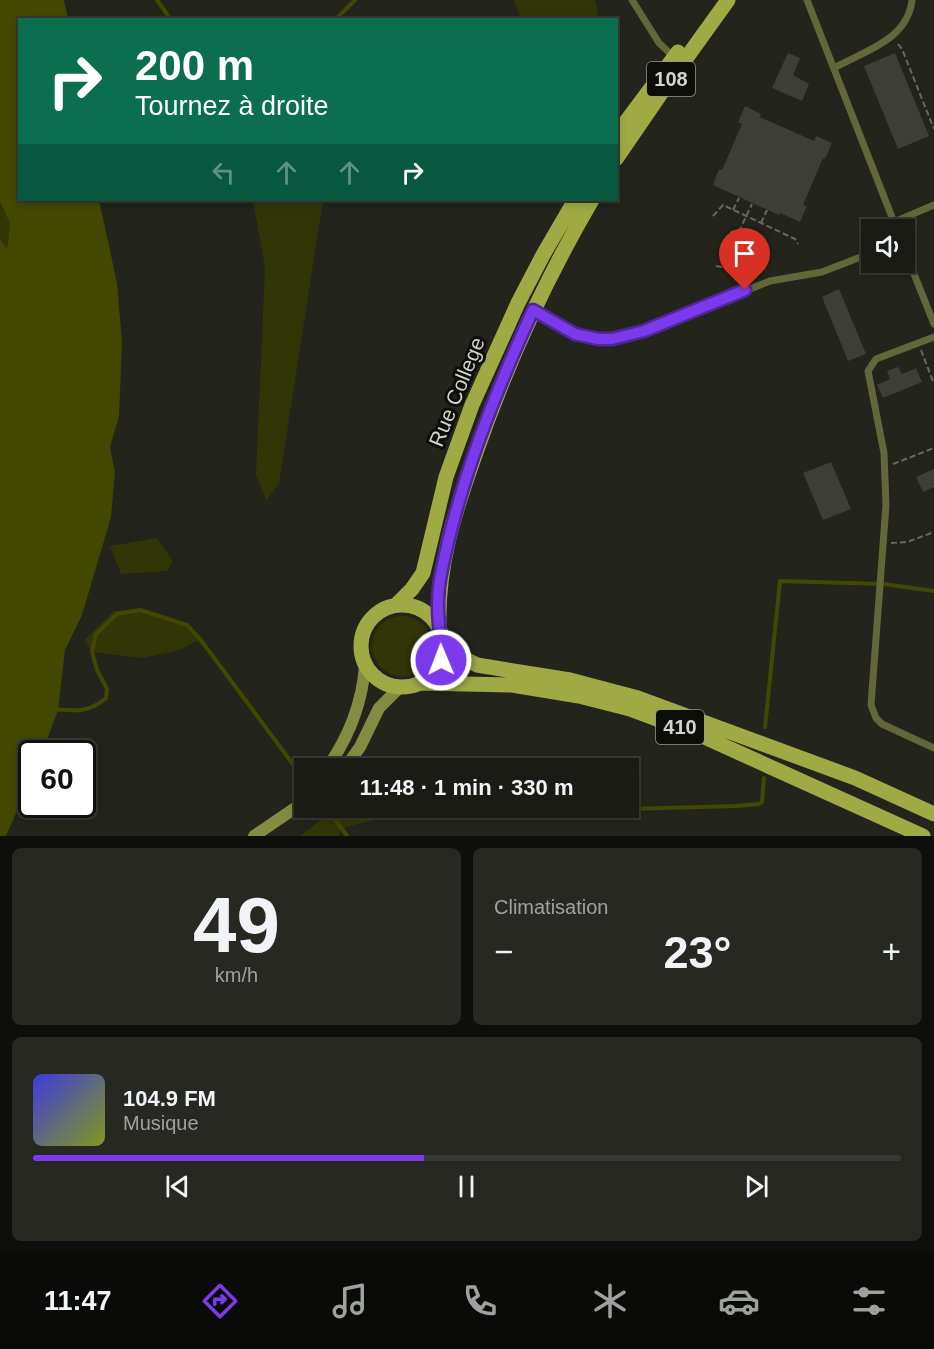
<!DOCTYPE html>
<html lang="fr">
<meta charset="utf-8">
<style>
body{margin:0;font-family:Arial,sans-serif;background:#272822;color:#f1f3f6;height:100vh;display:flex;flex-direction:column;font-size:22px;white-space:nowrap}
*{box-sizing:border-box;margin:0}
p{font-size:20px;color:#9fa1a0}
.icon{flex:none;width:33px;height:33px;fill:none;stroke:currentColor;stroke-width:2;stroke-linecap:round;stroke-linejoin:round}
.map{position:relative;height:836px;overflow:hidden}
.panel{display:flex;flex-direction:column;gap:12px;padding:12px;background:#0e0f0c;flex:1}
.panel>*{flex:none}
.top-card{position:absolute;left:18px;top:18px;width:600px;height:183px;border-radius:0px;box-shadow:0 3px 9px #0003,0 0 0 2px #383934;background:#0b6e4f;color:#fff;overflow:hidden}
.fabs{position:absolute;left:861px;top:219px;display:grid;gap:12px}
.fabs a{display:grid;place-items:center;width:54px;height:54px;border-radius:0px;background:#1a1b15;box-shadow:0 3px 9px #0003,0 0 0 2px #383934;font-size:30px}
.speed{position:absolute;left:18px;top:740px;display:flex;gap:12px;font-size:30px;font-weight:700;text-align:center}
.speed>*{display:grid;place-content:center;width:78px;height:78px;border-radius:50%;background:#1a1b15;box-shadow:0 3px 9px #0003,0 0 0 2px #383934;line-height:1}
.speed .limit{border:3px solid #111;border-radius:9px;background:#fff;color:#111}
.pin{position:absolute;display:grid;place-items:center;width:51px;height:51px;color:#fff;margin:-62px -26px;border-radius:50% 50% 50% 0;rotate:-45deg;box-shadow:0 0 6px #0007}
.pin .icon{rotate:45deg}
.me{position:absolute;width:66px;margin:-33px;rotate:359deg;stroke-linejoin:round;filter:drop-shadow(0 0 4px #0008)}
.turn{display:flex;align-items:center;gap:21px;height:126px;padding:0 18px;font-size:27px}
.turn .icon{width:78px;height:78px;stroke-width:2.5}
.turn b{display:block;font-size:42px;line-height:51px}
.lanes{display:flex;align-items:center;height:57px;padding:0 18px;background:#0003;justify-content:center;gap:30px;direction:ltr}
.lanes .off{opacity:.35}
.big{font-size:45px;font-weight:700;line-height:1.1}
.panel .widget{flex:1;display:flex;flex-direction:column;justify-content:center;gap:9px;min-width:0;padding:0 21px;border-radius:9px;background:#272822}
.panel .dial{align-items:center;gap:0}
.dial b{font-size:78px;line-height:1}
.song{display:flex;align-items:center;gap:18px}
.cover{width:72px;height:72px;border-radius:9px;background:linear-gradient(135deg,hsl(240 70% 55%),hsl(70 70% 35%))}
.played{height:6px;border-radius:3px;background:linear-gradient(90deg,#7c3aed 45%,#383934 45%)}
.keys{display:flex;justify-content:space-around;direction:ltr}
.heat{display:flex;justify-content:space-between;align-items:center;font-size:33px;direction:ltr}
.panel .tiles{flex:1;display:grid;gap:12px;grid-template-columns:1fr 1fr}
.widget:last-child{grid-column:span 2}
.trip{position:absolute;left:294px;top:758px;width:345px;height:60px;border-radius:0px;background:#1a1b15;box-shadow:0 3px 9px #0003,0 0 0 2px #383934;font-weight:700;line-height:60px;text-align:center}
.tab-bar{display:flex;height:96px;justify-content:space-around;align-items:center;background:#0a0b08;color:#9fa1a0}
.tab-bar .icon{width:42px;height:42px}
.tab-bar .active{color:#7c3aed}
.tab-bar b{font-size:27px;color:#f1f3f6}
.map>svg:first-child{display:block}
.green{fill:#323607}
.water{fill:#424800}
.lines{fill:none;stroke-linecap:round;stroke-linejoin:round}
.stream{stroke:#424800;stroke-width:4}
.building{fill:#3d3f36}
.path{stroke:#676861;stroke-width:2;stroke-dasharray:6 3;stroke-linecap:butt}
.service{stroke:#616739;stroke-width:7}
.secondary{stroke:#848c41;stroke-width:12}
.primary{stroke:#9faa45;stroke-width:15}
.route-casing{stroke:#51269a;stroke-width:15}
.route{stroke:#7c3aed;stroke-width:10}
.labels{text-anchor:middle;stroke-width:6;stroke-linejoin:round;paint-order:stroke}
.shield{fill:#0d0d0a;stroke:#989893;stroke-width:1.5}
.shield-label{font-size:20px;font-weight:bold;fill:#d3d4ce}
.street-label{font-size:21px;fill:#d3d4ce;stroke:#0d0d0a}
</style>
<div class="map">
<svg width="934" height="836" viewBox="0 0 934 836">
<rect width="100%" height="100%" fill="#23241c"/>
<path class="green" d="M514 0H595L599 19H521Z
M253 200H323L279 484 266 500 256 475 265 268Z
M0 201 10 224 7 250 0 239Z
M157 538 173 561 167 571 121 574 110 546Z
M140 610 187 625 200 639 180 650 143 658 92 652 84 640 114 611Z
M372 646a30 30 0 1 1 60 0a30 30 0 1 1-60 0Z
M337 807H395L388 817 342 828 338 836H300Z"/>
<path class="water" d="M0 0H64L68 19 20 20V200H99L117 283 122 343 119 416 110 447 115 472 111 517 82 615 65 650 58 710 42 753H32L31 779 6 836H0V239L7 249 10 224 0 201Z"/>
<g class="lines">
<path class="stream" d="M157 0 171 20
M335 20 355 0
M53 709C75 711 89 713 106 698L107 689 97 670 92 652 96 634 117 614 140 610 187 625 200 639 298 771
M765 727 780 581 884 584 934 591
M327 808 366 809 406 807 482 813 737 806 759 804 762 802 764 778
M327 808 347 836"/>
</g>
<path class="building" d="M788 53 800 58 793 75 809 84 802 101 772 88Z
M895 53 929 136 898 149 864 66Z
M745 106 761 114 760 117 814 141 816 136 832 143 825 159 823 158 803 205 807 206 800 222 780 213 779 215 713 185 719 169 722 170 742 124 738 122Z
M839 289 866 354 848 361 822 297Z
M898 367 902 374 916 368 922 382 883 398 877 385 890 379 887 371Z
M831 462 851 509 823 520 803 473Z
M934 469V487L923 492 916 477Z"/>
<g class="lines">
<path class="path" d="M898 44 902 49 934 129
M733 210 739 198
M713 216 723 205 795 239 798 244
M761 223 767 210
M730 233 733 231 738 233
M716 266 722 267 752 204
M921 350 934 384
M893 464 934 448
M891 543 907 542 934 532"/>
<path class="service" d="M632 0 659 43 675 58
M807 0 897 230
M834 68C864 51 908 40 912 0
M894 222 934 205
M904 249 934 324
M533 310 575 334 598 339H612L644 331 770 281 822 272 858 258 872 256
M934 337 876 359 868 371 884 453 886 505 871 705 876 718 882 724 934 748"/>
<path class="secondary" d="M327 768C349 737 362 703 365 666
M345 768 360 747 379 708 400 687
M254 836 304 802"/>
<path class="primary" d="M616 135 678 52
M616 159 664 89 728 0
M361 646a41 41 0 1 1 82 0a41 41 0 1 1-82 0Z
M396 605 412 589 423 573 446 477 472 405 518 303 543 255 575 200
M439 627C437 568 454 514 474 458 505 368 544 282 592 200
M442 638 461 657 477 665 570 680 638 698 855 778 934 814
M419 683 512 685 579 696 630 709 702 736 923 836"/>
</g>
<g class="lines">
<defs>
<path id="route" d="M441 660C445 646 439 637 439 624 437 606 438 587 442 569 460 480 495 393 533 310L575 334 598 339H612L644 331 745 290"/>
</defs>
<use href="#route" class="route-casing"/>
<use href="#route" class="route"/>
</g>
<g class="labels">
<g class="shield">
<rect x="647" y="62" width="48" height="34" rx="4.5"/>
<rect x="656" y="710" width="48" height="34" rx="4.5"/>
</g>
<g class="shield-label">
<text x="671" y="86">108</text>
<text x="680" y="734">410</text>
</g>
<g class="street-label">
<text transform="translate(457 392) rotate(-68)" y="7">Rue College</text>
</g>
</g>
</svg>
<div class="fabs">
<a><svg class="icon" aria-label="sound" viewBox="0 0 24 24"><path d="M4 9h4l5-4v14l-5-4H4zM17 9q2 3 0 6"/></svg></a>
</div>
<div class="speed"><div class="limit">60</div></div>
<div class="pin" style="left:745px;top:290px;background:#d93025"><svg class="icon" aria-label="arrive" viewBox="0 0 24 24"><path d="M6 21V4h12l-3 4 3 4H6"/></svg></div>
<svg class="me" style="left:441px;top:660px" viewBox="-20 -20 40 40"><circle r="17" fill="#7c3aed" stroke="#fff" stroke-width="3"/><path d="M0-11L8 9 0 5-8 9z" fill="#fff"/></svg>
<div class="trip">11:48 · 1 min · 330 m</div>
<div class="top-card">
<div class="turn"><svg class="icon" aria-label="right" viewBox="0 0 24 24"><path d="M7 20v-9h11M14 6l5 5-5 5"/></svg><div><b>200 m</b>Tournez à droite</div></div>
<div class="lanes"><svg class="icon off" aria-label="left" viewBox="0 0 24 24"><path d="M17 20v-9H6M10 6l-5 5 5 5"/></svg><svg class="icon off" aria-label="ahead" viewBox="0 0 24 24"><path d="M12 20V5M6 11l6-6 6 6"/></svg><svg class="icon off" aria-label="ahead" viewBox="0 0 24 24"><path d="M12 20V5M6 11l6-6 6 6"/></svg><svg class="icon" aria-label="right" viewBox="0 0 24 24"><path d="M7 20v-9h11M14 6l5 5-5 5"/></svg></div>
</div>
</div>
<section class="panel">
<div class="tiles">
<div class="widget dial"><b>49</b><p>km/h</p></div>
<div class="widget"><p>Climatisation</p>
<div class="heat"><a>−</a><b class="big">23°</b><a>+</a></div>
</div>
<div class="widget">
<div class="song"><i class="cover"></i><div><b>104.9 FM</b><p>Musique</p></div></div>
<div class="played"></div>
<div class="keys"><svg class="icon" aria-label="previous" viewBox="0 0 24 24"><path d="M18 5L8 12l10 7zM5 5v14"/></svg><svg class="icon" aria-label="pause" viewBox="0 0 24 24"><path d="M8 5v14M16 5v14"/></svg><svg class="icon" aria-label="next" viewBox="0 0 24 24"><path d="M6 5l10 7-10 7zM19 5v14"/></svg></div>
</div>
</div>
</section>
<nav class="tab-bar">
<b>11:47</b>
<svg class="icon active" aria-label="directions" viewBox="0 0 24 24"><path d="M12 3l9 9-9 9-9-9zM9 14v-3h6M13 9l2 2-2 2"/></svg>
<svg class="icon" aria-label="music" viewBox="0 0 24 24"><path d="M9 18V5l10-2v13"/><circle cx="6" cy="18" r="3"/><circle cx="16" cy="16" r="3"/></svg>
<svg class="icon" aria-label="phone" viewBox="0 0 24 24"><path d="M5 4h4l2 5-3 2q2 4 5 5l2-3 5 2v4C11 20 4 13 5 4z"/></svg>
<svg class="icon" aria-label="climate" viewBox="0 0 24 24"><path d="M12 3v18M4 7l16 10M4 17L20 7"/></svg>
<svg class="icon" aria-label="car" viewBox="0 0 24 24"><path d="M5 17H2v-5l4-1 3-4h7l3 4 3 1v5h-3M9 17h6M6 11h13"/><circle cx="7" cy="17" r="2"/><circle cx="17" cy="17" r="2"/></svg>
<svg class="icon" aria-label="filters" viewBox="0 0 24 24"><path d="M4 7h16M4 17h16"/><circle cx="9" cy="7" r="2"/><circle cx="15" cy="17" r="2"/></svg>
</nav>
